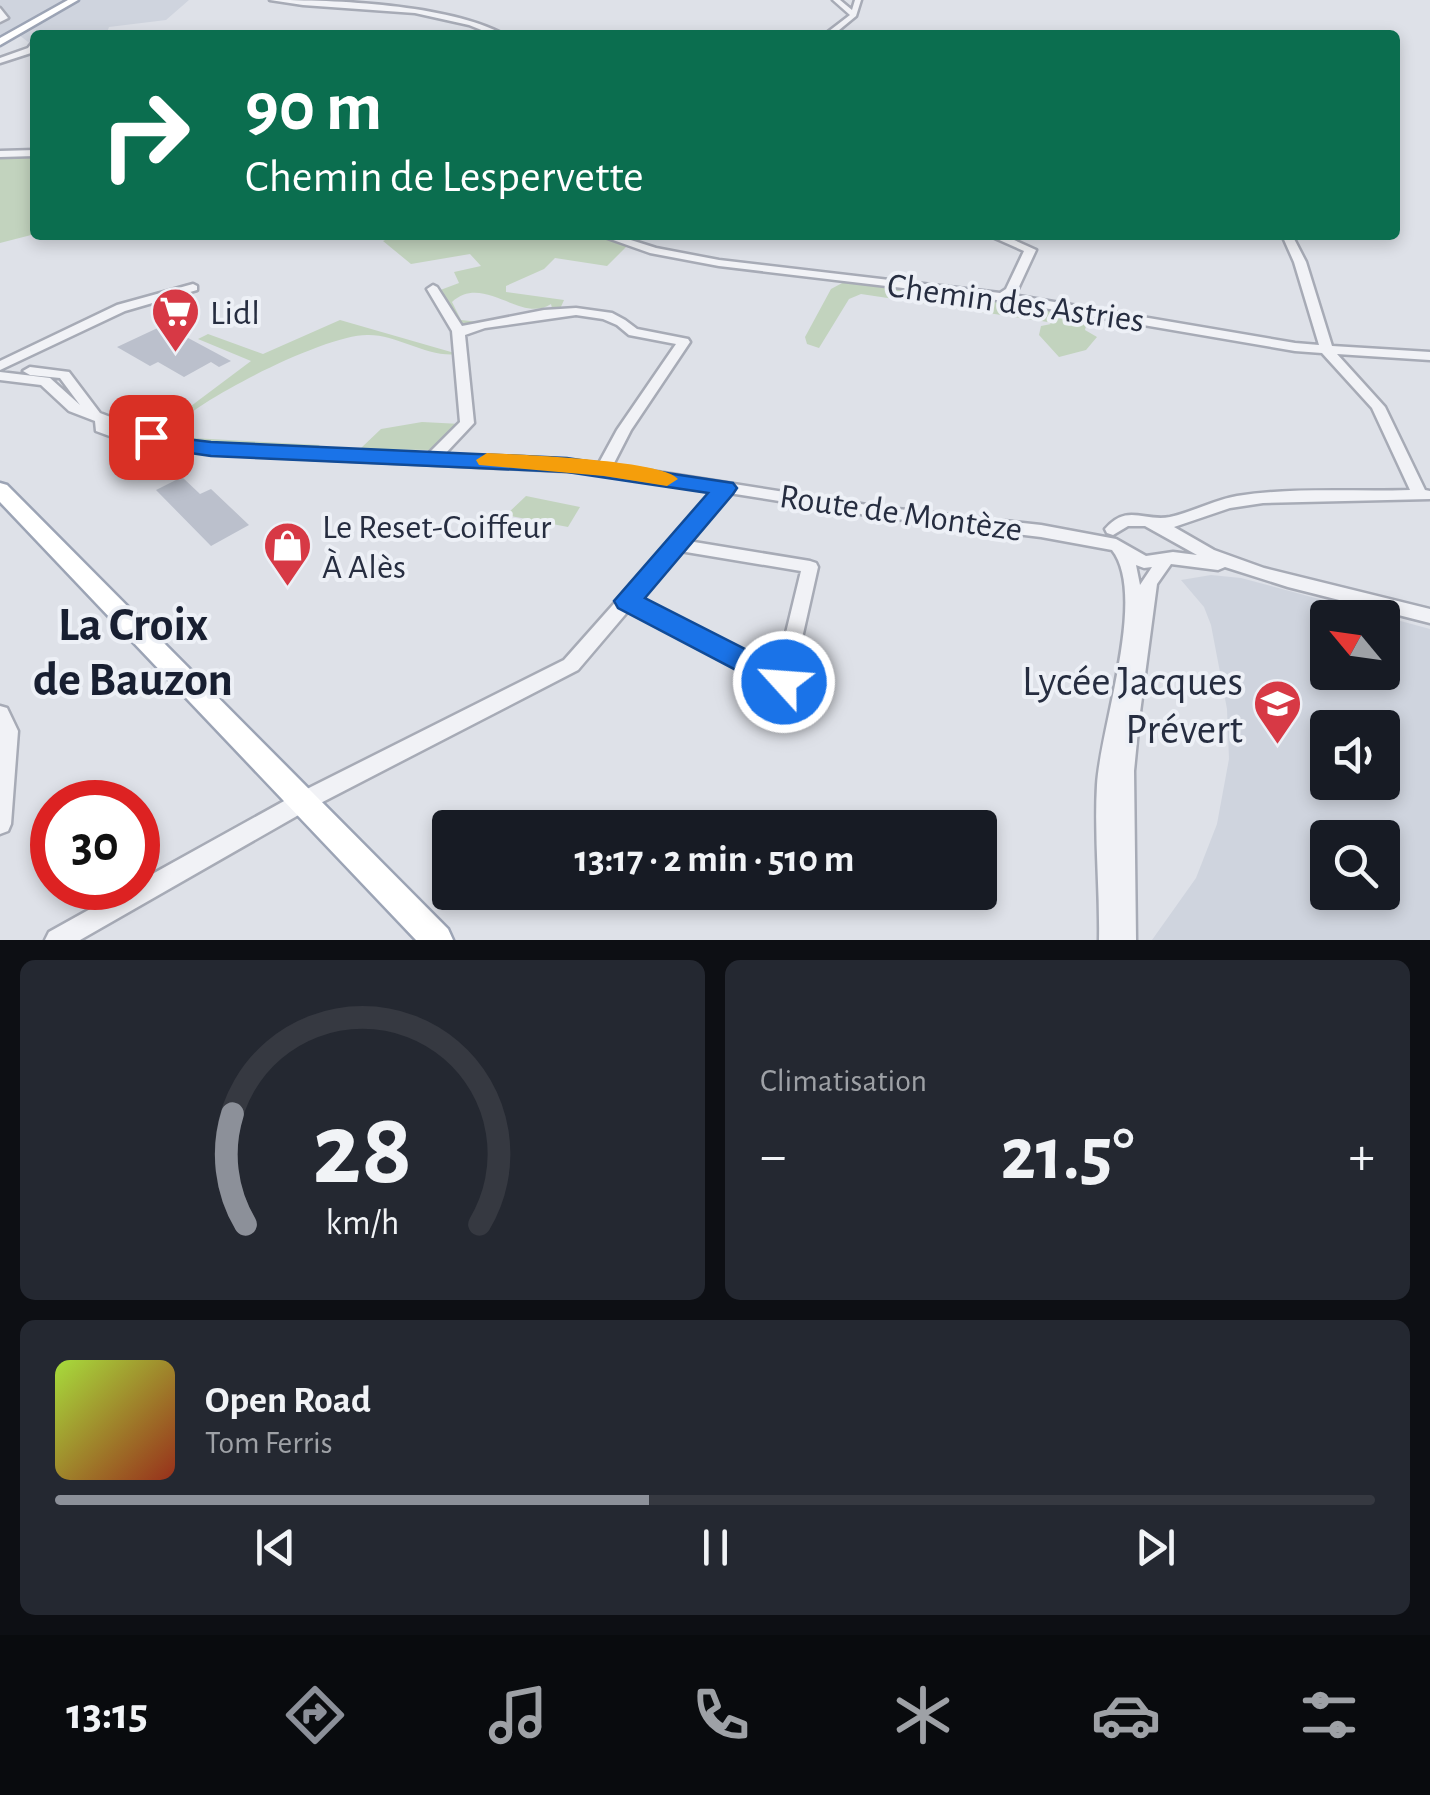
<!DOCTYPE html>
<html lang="fr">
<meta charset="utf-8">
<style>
body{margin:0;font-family:"Alegreya Sans",sans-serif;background:#242831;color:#f1f3f6;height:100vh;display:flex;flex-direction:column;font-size:38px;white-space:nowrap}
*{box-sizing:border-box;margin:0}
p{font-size:32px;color:#9ea1a6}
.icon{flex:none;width:55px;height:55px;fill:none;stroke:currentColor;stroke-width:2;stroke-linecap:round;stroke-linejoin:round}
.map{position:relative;height:940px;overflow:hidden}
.details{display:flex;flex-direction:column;gap:20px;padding:20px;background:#0d0f14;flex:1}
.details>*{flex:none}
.top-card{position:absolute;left:30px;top:30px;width:1370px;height:210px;border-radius:10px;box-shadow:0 5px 15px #0003;background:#0b6e4f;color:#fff;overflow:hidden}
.needle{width:65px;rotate:299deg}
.buttons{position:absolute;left:1310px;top:600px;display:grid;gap:20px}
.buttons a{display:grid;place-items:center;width:90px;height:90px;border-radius:10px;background:#171b24;box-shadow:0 5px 15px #0003;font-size:50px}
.speed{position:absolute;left:30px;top:780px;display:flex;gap:20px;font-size:50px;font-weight:700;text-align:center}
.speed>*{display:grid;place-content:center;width:130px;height:130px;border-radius:50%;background:#171b24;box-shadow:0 5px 15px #0003;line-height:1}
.speed .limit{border:15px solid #d22;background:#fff;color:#111}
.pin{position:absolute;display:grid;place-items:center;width:85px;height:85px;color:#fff;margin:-42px;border-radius:20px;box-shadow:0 5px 15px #0006}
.me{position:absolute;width:110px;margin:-55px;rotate:296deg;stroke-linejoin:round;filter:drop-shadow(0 0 8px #0008)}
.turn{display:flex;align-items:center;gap:35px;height:210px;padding:0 50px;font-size:45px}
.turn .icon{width:130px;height:130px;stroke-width:2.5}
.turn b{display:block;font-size:70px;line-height:85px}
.big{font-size:75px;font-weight:700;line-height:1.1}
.details .widget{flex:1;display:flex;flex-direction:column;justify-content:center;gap:15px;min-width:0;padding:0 35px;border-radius:15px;background:#242831}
.details .dial{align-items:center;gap:0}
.dial svg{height:260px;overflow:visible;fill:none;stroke:#363941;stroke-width:7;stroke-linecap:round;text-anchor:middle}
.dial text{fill:#f1f3f6;stroke:none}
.song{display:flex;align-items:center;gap:30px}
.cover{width:120px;height:120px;border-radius:15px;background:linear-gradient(135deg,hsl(80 70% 55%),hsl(10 70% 35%))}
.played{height:10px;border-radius:5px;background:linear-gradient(90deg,#8c9099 45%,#363941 45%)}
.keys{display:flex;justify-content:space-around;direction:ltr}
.heat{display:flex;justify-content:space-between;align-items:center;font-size:55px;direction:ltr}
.details .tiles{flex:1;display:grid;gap:20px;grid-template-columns:1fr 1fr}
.widget:last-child{grid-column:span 2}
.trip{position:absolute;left:432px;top:810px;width:565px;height:100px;border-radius:10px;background:#171b24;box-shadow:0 5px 15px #0003;font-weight:700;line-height:100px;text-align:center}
.tabs{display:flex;height:160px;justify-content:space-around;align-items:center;background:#090b0e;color:#9ea1a6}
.tabs .icon{width:70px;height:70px}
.tabs .selected{color:#8c9099}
.tabs b{font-size:45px;color:#f1f3f6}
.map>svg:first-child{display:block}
.built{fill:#cfd4de;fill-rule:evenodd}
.green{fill:#c2d3be}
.building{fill:#bbc0cc}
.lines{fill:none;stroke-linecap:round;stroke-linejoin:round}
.minor-casing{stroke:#a7abb6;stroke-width:5}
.major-casing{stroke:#9ca4b5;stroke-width:5}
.minor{fill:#f1f2f6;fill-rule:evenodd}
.major{fill:#fff;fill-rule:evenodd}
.route{fill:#1a73e8;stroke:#114b97;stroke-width:2.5}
.slow{fill:#f59e0b}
.labels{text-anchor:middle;stroke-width:8;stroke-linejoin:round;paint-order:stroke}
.street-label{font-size:35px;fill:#262d40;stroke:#edf0f6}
.poi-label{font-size:35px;fill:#262d40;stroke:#edf0f6;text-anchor:start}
.near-poi-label{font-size:42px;fill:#262d40;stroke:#edf0f6;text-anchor:end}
.near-quarter-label{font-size:48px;font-weight:bold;fill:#181f31;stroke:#edf0f6}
</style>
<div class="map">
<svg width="1430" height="940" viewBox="0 0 1430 940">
<rect width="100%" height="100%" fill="#dee1e8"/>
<path class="built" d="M0 0H189L166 20 109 27 106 35H35V45H32L19 35 0 36Z
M1211 575 1241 578 1430 629V940H1152L1196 878 1217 824 1229 759 1227 709 1211 625 1204 607 1181 580ZM1328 618H1382V672H1328ZM1328 728H1382V782H1328ZM1328 838H1382V892H1328Z"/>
<path class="green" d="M35 154V234L0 243V155Z
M396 235H595L628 245 607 266 555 258 544 269 506 286V292L564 300 560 309 552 308 551 304C521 324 484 273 452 302L461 320 479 322 461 328 435 292 459 283 454 272 481 266 470 254 411 264 383 241Z
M844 282 983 297 1089 315 1085 330 1097 337 1086 350 1059 357 1039 335 1041 326 1051 324 1048 322 861 294 849 299 819 348 807 344 805 337 831 289Z
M340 320 458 354C427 358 397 334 367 335 325 335 200 398 171 429L176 434 192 438 320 445 314 449 209 444 155 433 251 361 198 339 208 334 263 354Z
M422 422 461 424 434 450 360 449 381 429Z
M526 496 580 507 568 527 506 515Z"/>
<path class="building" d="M164 325 231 361 219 367 211 362 184 377 158 362 150 366 117 347Z
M182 477 200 494 211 489 249 525 211 546 156 490Z"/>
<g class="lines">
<defs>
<path id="minor" d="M270 0C336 0 447 4 505 35H494L469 25 415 13 303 5Z
M833 0H840L852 10 855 0H861L856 16 833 35H824L850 15Z
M0 8 8 18 0 22Z
M32 43H35L34 52 0 63V58L28 48Z
M35 150V156L0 157V151Z
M599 235H615L656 248 719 260 1000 293 1006 289 1024 251 988 235H1003L1036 250 1017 291 1013 295 1295 343 1319 345 1294 262 1282 235H1292L1306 262 1332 346 1430 352V360L1337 354 1385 407 1425 490 1430 491V499L1263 503 1230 508 1174 527 1214 550 1264 568 1430 609V623L1288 587 1225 567 1218 570 1171 564 1157 584 1139 720 1134 771 1136 940H1099C1100 888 1094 837 1097 785 1100 728 1148 595 1112 550L1041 537 880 517 729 493 688 541 810 561 816 563 818 567 791 687 784 690 777 687 629 610 578 670 309 809 80 940H45L49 932 128 888H138V882L295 795 564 660 714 491 604 473 211 454 126 442 96 431 95 421 69 411 41 385 0 380V372L50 378 80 405 60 378 30 375 23 371 30 367 69 372 100 413 147 431 148 436 211 444 427 455 460 422 452 331 427 289 433 285 437 287 462 326 544 310 576 308 612 313 625 320 637 329 688 339 690 342 631 430 613 465 880 507 1041 525 1116 539 1146 556 1173 552 1197 555 1145 526H1128L1113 535 1107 533 1105 529C1127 503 1144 522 1170 517 1193 512 1214 500 1237 496 1294 487 1353 492 1410 490L1372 408 1322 353 1295 351 979 297 719 266 650 253ZM576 315 603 319 617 325 629 335 676 344 617 430 599 463 443 456 474 423 465 335 485 328ZM680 551 801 571 777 670 638 599ZM1136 565 1144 568 1152 567 1140 585Z
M193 284 197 286V290L125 311 0 370V361L117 305Z
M0 706 7 708 18 731 11 824 8 831 0 834Z"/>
<path id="major" d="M68 0H78L0 45V38Z
M0 483 7 485 448 929 453 940H416L0 502Z"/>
</defs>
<use href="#minor" class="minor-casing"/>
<use href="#major" class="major-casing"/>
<use href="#minor" class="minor"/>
<use href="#major" class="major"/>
</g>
<path class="route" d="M151 430 169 437 211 442 567 458 733 483 737 488 733 494 645 598 794 674 798 682 794 690 784 693 774 690 618 608 614 601 708 493 567 472 211 456 156 448 140 437Z"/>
<path class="slow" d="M487 453C520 455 662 460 678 479L667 486 604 476 479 465 476 460Z"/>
<defs>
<symbol id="supermarket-pin" viewBox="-11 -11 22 30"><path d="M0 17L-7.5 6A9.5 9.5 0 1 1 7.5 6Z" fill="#d73945" stroke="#edf0f6"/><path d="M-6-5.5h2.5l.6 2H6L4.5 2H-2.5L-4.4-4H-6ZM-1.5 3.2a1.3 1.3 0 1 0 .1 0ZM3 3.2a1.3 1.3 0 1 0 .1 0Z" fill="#fff"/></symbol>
<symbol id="shop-pin" viewBox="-11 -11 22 30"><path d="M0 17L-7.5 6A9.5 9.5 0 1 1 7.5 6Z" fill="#d73945" stroke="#edf0f6"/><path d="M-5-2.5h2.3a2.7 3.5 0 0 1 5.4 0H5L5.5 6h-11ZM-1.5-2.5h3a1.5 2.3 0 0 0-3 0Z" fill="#fff"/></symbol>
<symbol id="school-pin" viewBox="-11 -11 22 30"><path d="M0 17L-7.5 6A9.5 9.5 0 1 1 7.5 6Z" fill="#d73945" stroke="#edf0f6"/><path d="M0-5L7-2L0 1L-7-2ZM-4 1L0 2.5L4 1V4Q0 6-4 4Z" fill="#fff"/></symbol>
</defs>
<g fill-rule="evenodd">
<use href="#supermarket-pin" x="148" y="284" width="55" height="75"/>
<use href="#shop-pin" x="260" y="518" width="55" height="75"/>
<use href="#school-pin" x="1250" y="676" width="55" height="75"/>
</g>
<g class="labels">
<g class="street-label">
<text transform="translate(1016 302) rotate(8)" y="12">Chemin des Astries</text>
<text transform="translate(901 512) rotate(8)" y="12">Route de Montèze</text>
</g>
<g class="poi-label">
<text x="210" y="324">Lidl</text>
<text x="322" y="538">Le Reset-Coiffeur<tspan x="322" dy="40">À Alès</tspan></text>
</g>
<g class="near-poi-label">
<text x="1243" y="695">Lycée Jacques<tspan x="1243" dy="48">Prévert</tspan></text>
</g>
<g class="near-quarter-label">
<text x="133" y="640">La Croix<tspan x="133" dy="55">de Bauzon</tspan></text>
</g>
</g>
</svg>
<div class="buttons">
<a><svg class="needle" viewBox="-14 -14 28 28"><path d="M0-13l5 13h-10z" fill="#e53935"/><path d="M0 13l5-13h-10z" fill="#9ea1a6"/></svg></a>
<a><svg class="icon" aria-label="sound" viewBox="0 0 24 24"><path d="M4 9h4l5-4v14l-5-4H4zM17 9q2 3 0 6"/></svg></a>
<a><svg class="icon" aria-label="search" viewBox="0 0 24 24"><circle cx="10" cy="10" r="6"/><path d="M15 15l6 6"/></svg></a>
</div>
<div class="speed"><div class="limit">30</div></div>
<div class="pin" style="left:151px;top:437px;background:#d93025"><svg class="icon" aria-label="arrive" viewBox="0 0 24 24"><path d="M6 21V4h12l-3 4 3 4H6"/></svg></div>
<svg class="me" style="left:784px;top:682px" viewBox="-20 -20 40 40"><circle r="17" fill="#1a73e8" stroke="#fff" stroke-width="3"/><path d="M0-11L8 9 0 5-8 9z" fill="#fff"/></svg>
<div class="trip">13:17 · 2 min · 510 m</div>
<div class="top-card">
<div class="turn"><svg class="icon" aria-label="right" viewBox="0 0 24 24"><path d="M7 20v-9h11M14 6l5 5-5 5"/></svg><div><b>90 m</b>Chemin de Lespervette</div></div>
</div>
</div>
<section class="details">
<div class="tiles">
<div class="widget dial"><svg viewBox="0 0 100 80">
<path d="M14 69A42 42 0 1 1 86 69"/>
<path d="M14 69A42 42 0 0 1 10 35" stroke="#8c9099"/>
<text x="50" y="56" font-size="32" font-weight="700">28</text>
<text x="50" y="72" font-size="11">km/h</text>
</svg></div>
<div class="widget"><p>Climatisation</p>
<div class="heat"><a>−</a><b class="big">21.5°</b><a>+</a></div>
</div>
<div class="widget">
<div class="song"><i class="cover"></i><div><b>Open Road</b><p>Tom Ferris</p></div></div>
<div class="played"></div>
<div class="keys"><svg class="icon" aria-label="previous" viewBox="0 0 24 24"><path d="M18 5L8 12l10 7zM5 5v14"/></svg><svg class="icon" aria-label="pause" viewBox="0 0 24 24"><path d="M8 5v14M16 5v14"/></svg><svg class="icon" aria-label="next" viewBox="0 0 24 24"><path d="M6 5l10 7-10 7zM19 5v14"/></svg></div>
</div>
</div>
</section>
<nav class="tabs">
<b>13:15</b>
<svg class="icon selected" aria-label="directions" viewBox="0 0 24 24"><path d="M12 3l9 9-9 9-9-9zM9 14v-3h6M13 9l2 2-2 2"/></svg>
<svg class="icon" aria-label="music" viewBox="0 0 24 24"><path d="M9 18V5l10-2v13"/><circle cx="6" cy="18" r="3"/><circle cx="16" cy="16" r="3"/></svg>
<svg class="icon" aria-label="phone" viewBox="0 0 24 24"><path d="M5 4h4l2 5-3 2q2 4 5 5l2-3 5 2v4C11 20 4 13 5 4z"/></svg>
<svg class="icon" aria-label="climate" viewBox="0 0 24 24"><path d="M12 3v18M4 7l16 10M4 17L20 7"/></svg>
<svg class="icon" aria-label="car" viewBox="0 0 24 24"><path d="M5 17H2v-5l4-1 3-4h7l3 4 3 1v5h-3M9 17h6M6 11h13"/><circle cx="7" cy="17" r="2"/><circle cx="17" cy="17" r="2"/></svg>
<svg class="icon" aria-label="filters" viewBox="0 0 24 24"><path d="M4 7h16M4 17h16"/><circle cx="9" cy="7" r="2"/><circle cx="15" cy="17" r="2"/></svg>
</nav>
